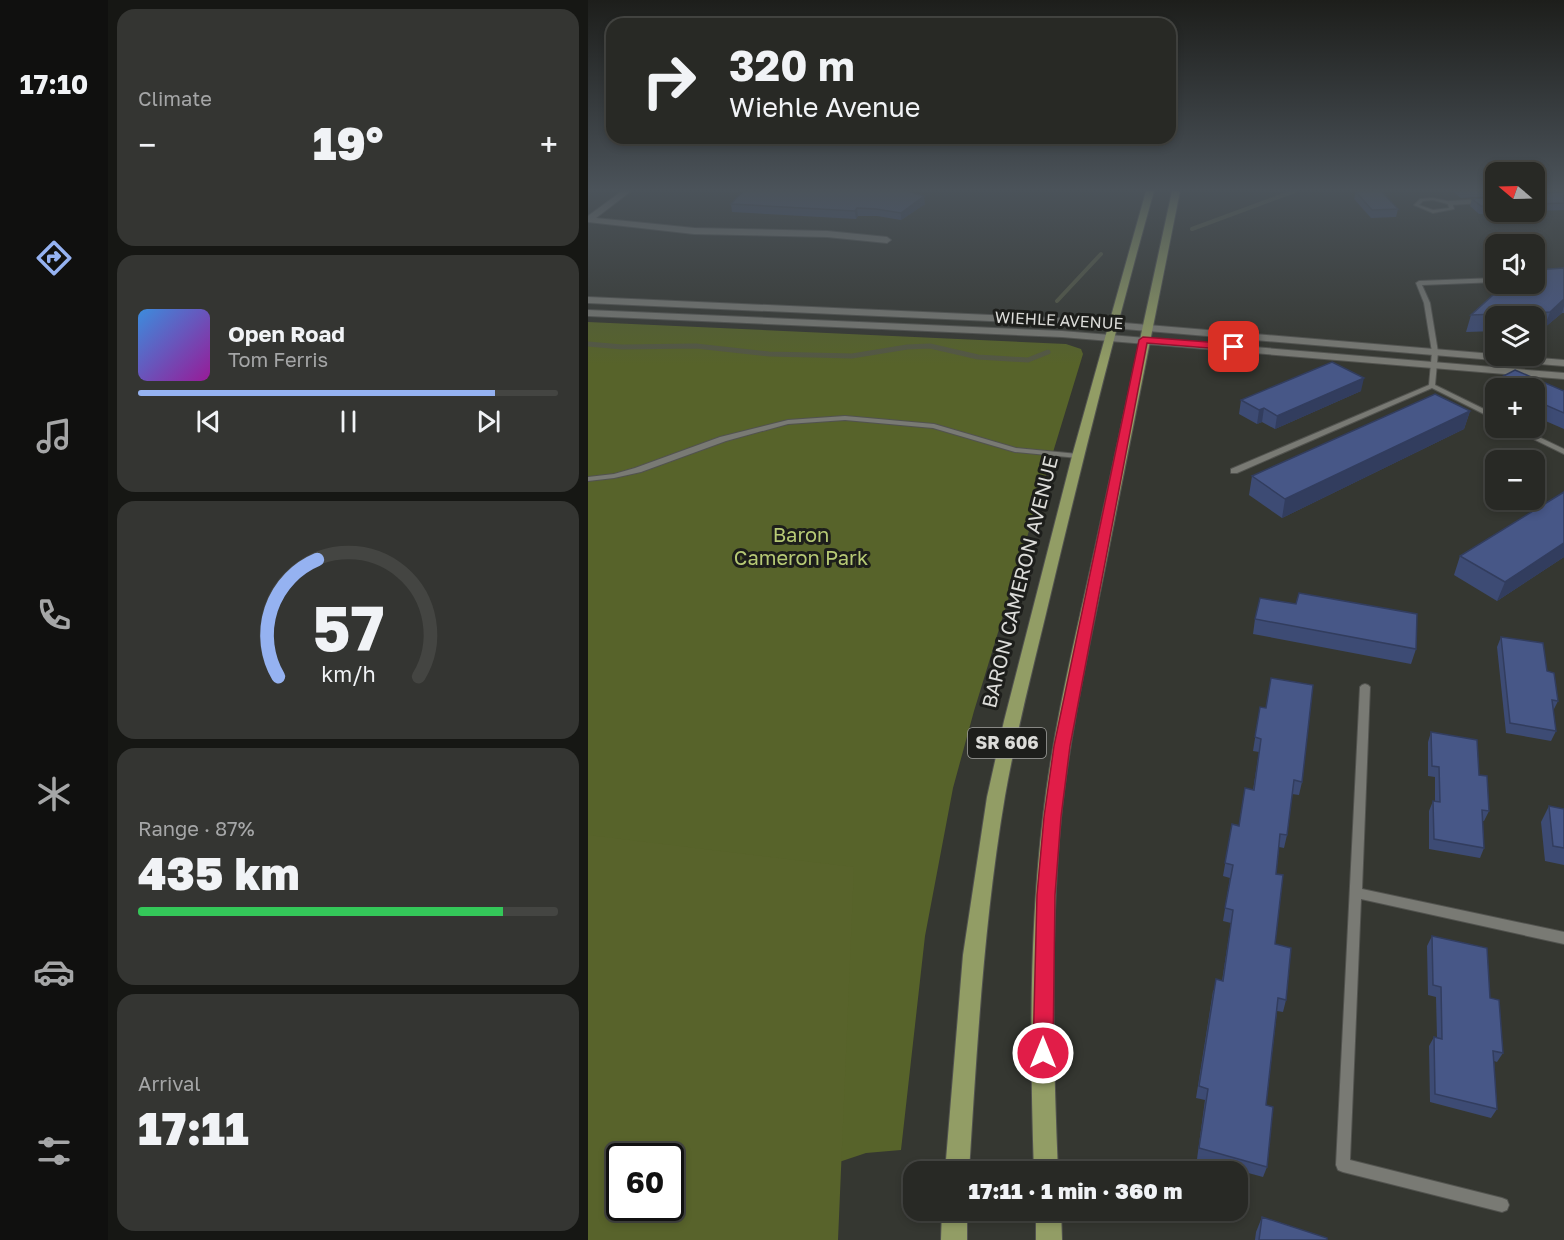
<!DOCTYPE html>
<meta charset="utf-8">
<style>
body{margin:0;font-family:"Golos Text",sans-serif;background:#343532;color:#f1f3f6;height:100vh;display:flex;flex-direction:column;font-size:22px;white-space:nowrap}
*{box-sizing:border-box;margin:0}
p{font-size:20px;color:#a5a6a7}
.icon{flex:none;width:33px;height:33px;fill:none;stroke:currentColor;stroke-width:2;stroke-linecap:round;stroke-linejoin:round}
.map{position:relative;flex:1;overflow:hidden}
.details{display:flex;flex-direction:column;gap:9px;padding:9px;background:#161714;width:480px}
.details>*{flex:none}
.banner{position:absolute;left:18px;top:18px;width:570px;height:126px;border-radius:18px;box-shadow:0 3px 9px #0003,0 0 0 2px #444542;background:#282925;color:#f1f3f6;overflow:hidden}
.needle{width:39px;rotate:289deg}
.fabs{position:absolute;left:897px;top:162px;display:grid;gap:12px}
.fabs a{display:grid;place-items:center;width:60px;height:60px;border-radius:12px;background:#282925;box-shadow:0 3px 9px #0003,0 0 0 2px #444542;font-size:30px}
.speed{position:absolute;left:18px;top:1143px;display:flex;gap:12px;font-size:30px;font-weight:700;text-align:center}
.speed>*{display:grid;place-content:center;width:78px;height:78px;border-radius:50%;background:#282925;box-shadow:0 3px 9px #0003,0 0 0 2px #444542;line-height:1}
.speed .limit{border:3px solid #111;border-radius:9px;background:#fff;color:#111}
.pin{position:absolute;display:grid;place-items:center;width:51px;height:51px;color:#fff;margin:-26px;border-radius:12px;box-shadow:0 3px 9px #0006}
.me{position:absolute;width:66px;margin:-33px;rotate:0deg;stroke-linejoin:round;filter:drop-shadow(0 0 4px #0008)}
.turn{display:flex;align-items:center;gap:21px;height:126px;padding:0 24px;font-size:27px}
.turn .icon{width:78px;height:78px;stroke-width:2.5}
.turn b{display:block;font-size:42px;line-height:51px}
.big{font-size:45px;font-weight:800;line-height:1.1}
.details .tile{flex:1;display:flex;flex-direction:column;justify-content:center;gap:9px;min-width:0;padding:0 21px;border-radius:18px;background:#343532}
.details .dial{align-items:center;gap:0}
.dial svg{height:156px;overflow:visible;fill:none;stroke:#444542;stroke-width:7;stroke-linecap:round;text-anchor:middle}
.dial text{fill:#f1f3f6;stroke:none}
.song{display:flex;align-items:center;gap:18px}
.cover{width:72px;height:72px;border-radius:9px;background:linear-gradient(135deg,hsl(210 70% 55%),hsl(300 70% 35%))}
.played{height:6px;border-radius:3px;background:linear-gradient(90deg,#95b2f1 85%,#444542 85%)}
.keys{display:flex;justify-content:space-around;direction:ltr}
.heat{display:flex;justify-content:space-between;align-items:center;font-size:33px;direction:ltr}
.charge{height:9px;border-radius:4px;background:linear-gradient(90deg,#34c759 87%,#444542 0)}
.trip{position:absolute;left:315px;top:1161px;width:345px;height:60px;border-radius:18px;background:#282925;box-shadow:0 3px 9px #0003,0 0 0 2px #444542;font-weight:800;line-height:60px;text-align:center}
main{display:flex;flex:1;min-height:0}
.menu{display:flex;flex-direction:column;width:108px;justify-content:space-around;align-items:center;background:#10100f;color:#a5a6a7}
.menu .icon{width:42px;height:42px}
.menu .on{color:#95b2f1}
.menu b{font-size:27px;color:#f1f3f6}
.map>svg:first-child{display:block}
.green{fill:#57632a;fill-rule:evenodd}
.forest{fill:#58632b;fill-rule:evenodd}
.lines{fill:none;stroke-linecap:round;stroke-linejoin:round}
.stream-far1{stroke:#545843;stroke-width:4}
.stream{stroke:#545843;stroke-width:5}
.service-casing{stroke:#52534f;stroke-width:2}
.minor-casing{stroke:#52534f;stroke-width:2}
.secondary-casing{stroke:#52534f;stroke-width:2}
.primary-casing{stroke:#52534f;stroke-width:2}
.service{fill:#797a74;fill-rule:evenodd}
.minor{fill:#797a74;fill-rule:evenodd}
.secondary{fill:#797a74;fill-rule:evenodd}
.primary{fill:#929d65;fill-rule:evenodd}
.wall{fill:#3d4b74}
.shaded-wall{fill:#323d5e}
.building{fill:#475787;stroke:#323d5e;stroke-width:1.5}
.route{fill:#e11d48;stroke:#92132f;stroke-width:1.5}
.labels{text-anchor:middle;stroke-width:6;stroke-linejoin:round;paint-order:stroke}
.far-street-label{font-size:16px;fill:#dcdcd9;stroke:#1d1e1b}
.shield{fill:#1d1e1b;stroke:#a3a3a0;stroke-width:1.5}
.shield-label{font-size:18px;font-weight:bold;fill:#dcdcd9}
.park-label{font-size:20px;fill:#b7ca75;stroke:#1d1e1b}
.street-label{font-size:20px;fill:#dcdcd9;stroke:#1d1e1b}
</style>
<main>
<nav class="menu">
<b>17:10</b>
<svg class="icon on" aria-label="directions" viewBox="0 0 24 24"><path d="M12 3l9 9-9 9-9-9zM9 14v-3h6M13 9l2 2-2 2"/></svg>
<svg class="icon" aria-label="music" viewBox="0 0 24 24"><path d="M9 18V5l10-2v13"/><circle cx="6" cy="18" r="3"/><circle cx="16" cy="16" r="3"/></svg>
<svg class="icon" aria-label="phone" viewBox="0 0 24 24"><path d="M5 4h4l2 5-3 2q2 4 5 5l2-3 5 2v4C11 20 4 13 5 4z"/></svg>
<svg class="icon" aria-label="climate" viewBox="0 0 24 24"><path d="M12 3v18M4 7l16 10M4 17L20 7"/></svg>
<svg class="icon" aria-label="car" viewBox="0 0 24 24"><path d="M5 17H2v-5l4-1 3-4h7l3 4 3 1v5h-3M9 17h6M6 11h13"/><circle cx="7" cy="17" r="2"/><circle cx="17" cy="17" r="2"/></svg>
<svg class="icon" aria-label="filters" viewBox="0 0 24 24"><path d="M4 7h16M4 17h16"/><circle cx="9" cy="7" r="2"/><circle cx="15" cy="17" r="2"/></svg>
</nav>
<section class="details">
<div class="tile"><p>Climate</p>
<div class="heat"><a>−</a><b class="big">19°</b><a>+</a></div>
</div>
<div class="tile">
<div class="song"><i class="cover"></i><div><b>Open Road</b><p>Tom Ferris</p></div></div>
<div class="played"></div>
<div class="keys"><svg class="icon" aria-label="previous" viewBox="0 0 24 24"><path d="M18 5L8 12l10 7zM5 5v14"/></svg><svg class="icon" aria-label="pause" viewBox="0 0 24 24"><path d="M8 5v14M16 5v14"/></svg><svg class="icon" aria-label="next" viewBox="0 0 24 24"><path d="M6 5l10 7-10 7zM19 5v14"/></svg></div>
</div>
<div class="tile dial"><svg viewBox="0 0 100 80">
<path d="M14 69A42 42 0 1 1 86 69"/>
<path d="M14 69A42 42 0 0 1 34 9" stroke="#95b2f1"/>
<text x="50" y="56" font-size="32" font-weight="700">57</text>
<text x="50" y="72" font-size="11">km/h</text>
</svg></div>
<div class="tile"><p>Range · 87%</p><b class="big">435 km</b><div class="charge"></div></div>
<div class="tile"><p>Arrival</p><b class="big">17:11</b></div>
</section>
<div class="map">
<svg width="976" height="1240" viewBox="0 0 976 1240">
<rect width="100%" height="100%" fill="#353731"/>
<path class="green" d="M0 322 478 344 493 349 495 354 386 711 365 788 337 936 313 1150 278 1153 17 1240H0ZM32 1156H82V1208H32Z"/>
<path class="forest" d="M0 835 266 867 250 1240H0ZM82 1156V1208H32V1156Z"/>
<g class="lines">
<path class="stream-far1" d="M604 229 707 191
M469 301 513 254"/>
<path class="stream" d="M0 344 34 347 108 346 181 354 264 356 319 347 342 346 390 357 440 360 460 352"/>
<defs>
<path id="service" d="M845 198 864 202 866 209 845 213 826 205 832 199ZM845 200 860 204 861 208 845 210 831 205 835 201Z
M908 278V282L834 285 842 303 850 352 847 385 908 415V420L844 388 649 473H643V469L841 385 844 352 836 303 828 283 831 281Z
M257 416 346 424 428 448 490 454 494 456 490 458 427 452 345 428 257 420 200 424 138 441 53 472 26 478 0 481V477L26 474 47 468 132 437 200 420Z
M923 428H932L976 449V454Z
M777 684 780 685 782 687 774 889 976 932V944L773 899 762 1160 914 1198 919 1200 921 1205 919 1210 914 1212 755 1172 750 1170 748 1165 772 687 774 685Z"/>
<path id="minor" d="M34 191H43L8 218 106 228 239 231 299 237 303 240 299 243 239 237 106 234 0 222V216Z
M908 198V202L862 205 858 203 862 201Z"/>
<path id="secondary" d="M0 297 489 319 976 360V366L489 325 0 303Z
M0 310 474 331 976 373V379L474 337 0 316Z"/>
<path id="primary" d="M558 191H566C530 319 498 447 467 576 450 649 430 722 417 796 396 920 389 1046 381 1172H357L375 955 399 797 416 721 484 456Z
M584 191H592C568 313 543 435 519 558 502 644 482 730 473 818 462 935 465 1054 470 1172H446C442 1053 441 935 455 817 465 729 486 643 505 557 531 435 558 313 584 191Z
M354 1210H379V1240H353Z
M448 1210H473L474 1240H448Z"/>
</defs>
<use href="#service" class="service-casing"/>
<use href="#minor" class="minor-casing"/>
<use href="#secondary" class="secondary-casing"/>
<use href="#primary" class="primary-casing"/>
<use href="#service" class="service"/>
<use href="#minor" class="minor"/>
<use href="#secondary" class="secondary"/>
<use href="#primary" class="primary"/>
</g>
<path class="wall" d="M864 191H908V196L873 198Z
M946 191H973L948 193V194L976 192V210L946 211Z
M768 192 810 209 808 217 783 218 766 199Z
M908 197V212H943L891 214 882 206 884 199Z
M143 204H337L313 220 289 216H270L268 219 144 212Z
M976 268V313H974L956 328 946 329V316H908V331L878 332 883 315 907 294 910 284H946Z
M904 382 976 391V429L946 416V388H908V398L900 395Z
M773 391 687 429 674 422 669 424 651 414 653 400Z
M882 411 876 429 694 518 661 495 664 476Z
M976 492V557L909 601 866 575 872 556Z
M708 604 828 649 823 664 665 634 667 619Z
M913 637 959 671 970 701 965 711 968 731 963 741 918 733 909 647Z
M672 707 714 782 711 795 704 794 699 835 696 848 691 847 688 874 687 944 698 1000 695 1012 689 1011 678 1105 679 1167 675 1177 609 1159 617 1100 608 1098 625 991 634 981 643 923 635 921 642 878 635 876 644 824 651 825 665 790 671 752 665 751Z
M843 732 891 775 901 811 896 821H894L896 848 892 858 841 849V811L845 801H847V777L840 776V742Z
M961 806 976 809V865L957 861 953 822Z
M844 936 902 998 915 1053 909 1062 906 1061 909 1109 903 1118 842 1102 841 1046 846 1037 849 1038 848 997 840 995 839 946Z
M674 1217 739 1240H667L668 1232Z"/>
<path class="shaded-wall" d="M336 196 337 204 313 220V213Z
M269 208 270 216 268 219 267 211Z
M976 299V306L974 313 956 328 962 312Z
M776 378 773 391 687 429 689 416Z
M676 408 674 422 669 424 671 410Z
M882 411 876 429 694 518 697 499Z
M976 543V557L909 601 917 582Z"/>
<path class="building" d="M155 191H319L336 196 313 213 288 209 269 208 267 211 143 204Z
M793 191 810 209 784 210 768 192Z
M946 191 948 194 976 192V203L946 204Z
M908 197V206H893L884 199Z
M976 268V299L962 312 883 315 916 285 915 284H946V270Z
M744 362 776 378 689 416 676 408 671 410 653 400Z
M927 370 976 391V413L946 400V388H920L904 382Z
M847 394 882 411 697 499 664 476Z
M976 492V543L917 582 872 556Z
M711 593 829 614 828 649 667 619 672 598 708 604Z
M913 637 955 643 959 671 966 673 970 701 964 700 968 731 922 723Z
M683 678 725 685 714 782 706 780 699 835 692 834 688 874 695 875 687 944 703 948 698 1000 690 998 678 1105 685 1107 679 1167 611 1148 620 1089 611 1086 628 979 635 981 645 910 637 908 645 865 637 863 644 824 651 826 657 788 666 790 673 739 667 737 672 707 678 708Z
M843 732 889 740 891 775 899 776 901 811 894 810 896 848 846 839 845 801 852 802 851 767 844 766Z
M961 806 976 809V848L965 846Z
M844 936 899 948 902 998 911 1000 915 1053 905 1051 909 1109 847 1094 846 1037 854 1039 853 987 845 985Z
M674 1217 739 1238V1240H671Z"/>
<linearGradient id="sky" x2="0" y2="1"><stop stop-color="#1d1e1b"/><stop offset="0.52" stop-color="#4b535a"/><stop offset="1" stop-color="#4b535a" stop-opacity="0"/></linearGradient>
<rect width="976" height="365" fill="url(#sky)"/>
<path class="route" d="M555 337 646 344 650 347 646 350 559 343 482 746 473 817 467 895 465 1053 462 1060 455 1063 448 1060 445 1053 449 895 456 817 466 746 551 340Z"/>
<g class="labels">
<g class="far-street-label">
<text transform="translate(471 320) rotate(3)" y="6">WIEHLE AVENUE</text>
</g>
<rect class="shield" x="380" y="728" width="78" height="30" rx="4.5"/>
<g class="shield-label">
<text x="419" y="749">SR 606</text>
</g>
<g class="park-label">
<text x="213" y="542">Baron<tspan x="213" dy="23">Cameron Park</tspan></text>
</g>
<g class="street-label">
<text transform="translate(432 582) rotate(-76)" y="7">BARON CAMERON AVENUE</text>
</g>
</g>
</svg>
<div class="fabs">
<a><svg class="needle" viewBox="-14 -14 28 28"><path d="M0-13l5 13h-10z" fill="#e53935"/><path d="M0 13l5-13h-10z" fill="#a5a6a7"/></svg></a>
<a><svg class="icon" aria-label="sound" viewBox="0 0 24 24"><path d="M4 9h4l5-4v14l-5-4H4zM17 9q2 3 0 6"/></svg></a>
<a><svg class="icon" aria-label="layers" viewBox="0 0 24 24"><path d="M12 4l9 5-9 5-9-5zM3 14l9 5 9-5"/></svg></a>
<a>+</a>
<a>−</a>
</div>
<div class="speed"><div class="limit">60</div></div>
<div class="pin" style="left:646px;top:347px;background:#d93025"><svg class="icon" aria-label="arrive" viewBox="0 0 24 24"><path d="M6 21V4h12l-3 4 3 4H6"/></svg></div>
<svg class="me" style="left:455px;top:1053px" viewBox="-20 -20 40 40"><circle r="17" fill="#e11d48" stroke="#fff" stroke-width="3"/><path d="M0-11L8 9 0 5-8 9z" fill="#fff"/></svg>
<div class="trip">17:11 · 1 min · 360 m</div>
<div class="banner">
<div class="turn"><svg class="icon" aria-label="right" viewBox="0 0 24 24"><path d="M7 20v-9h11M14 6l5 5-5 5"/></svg><div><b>320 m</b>Wiehle Avenue</div></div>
</div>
</div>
</main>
